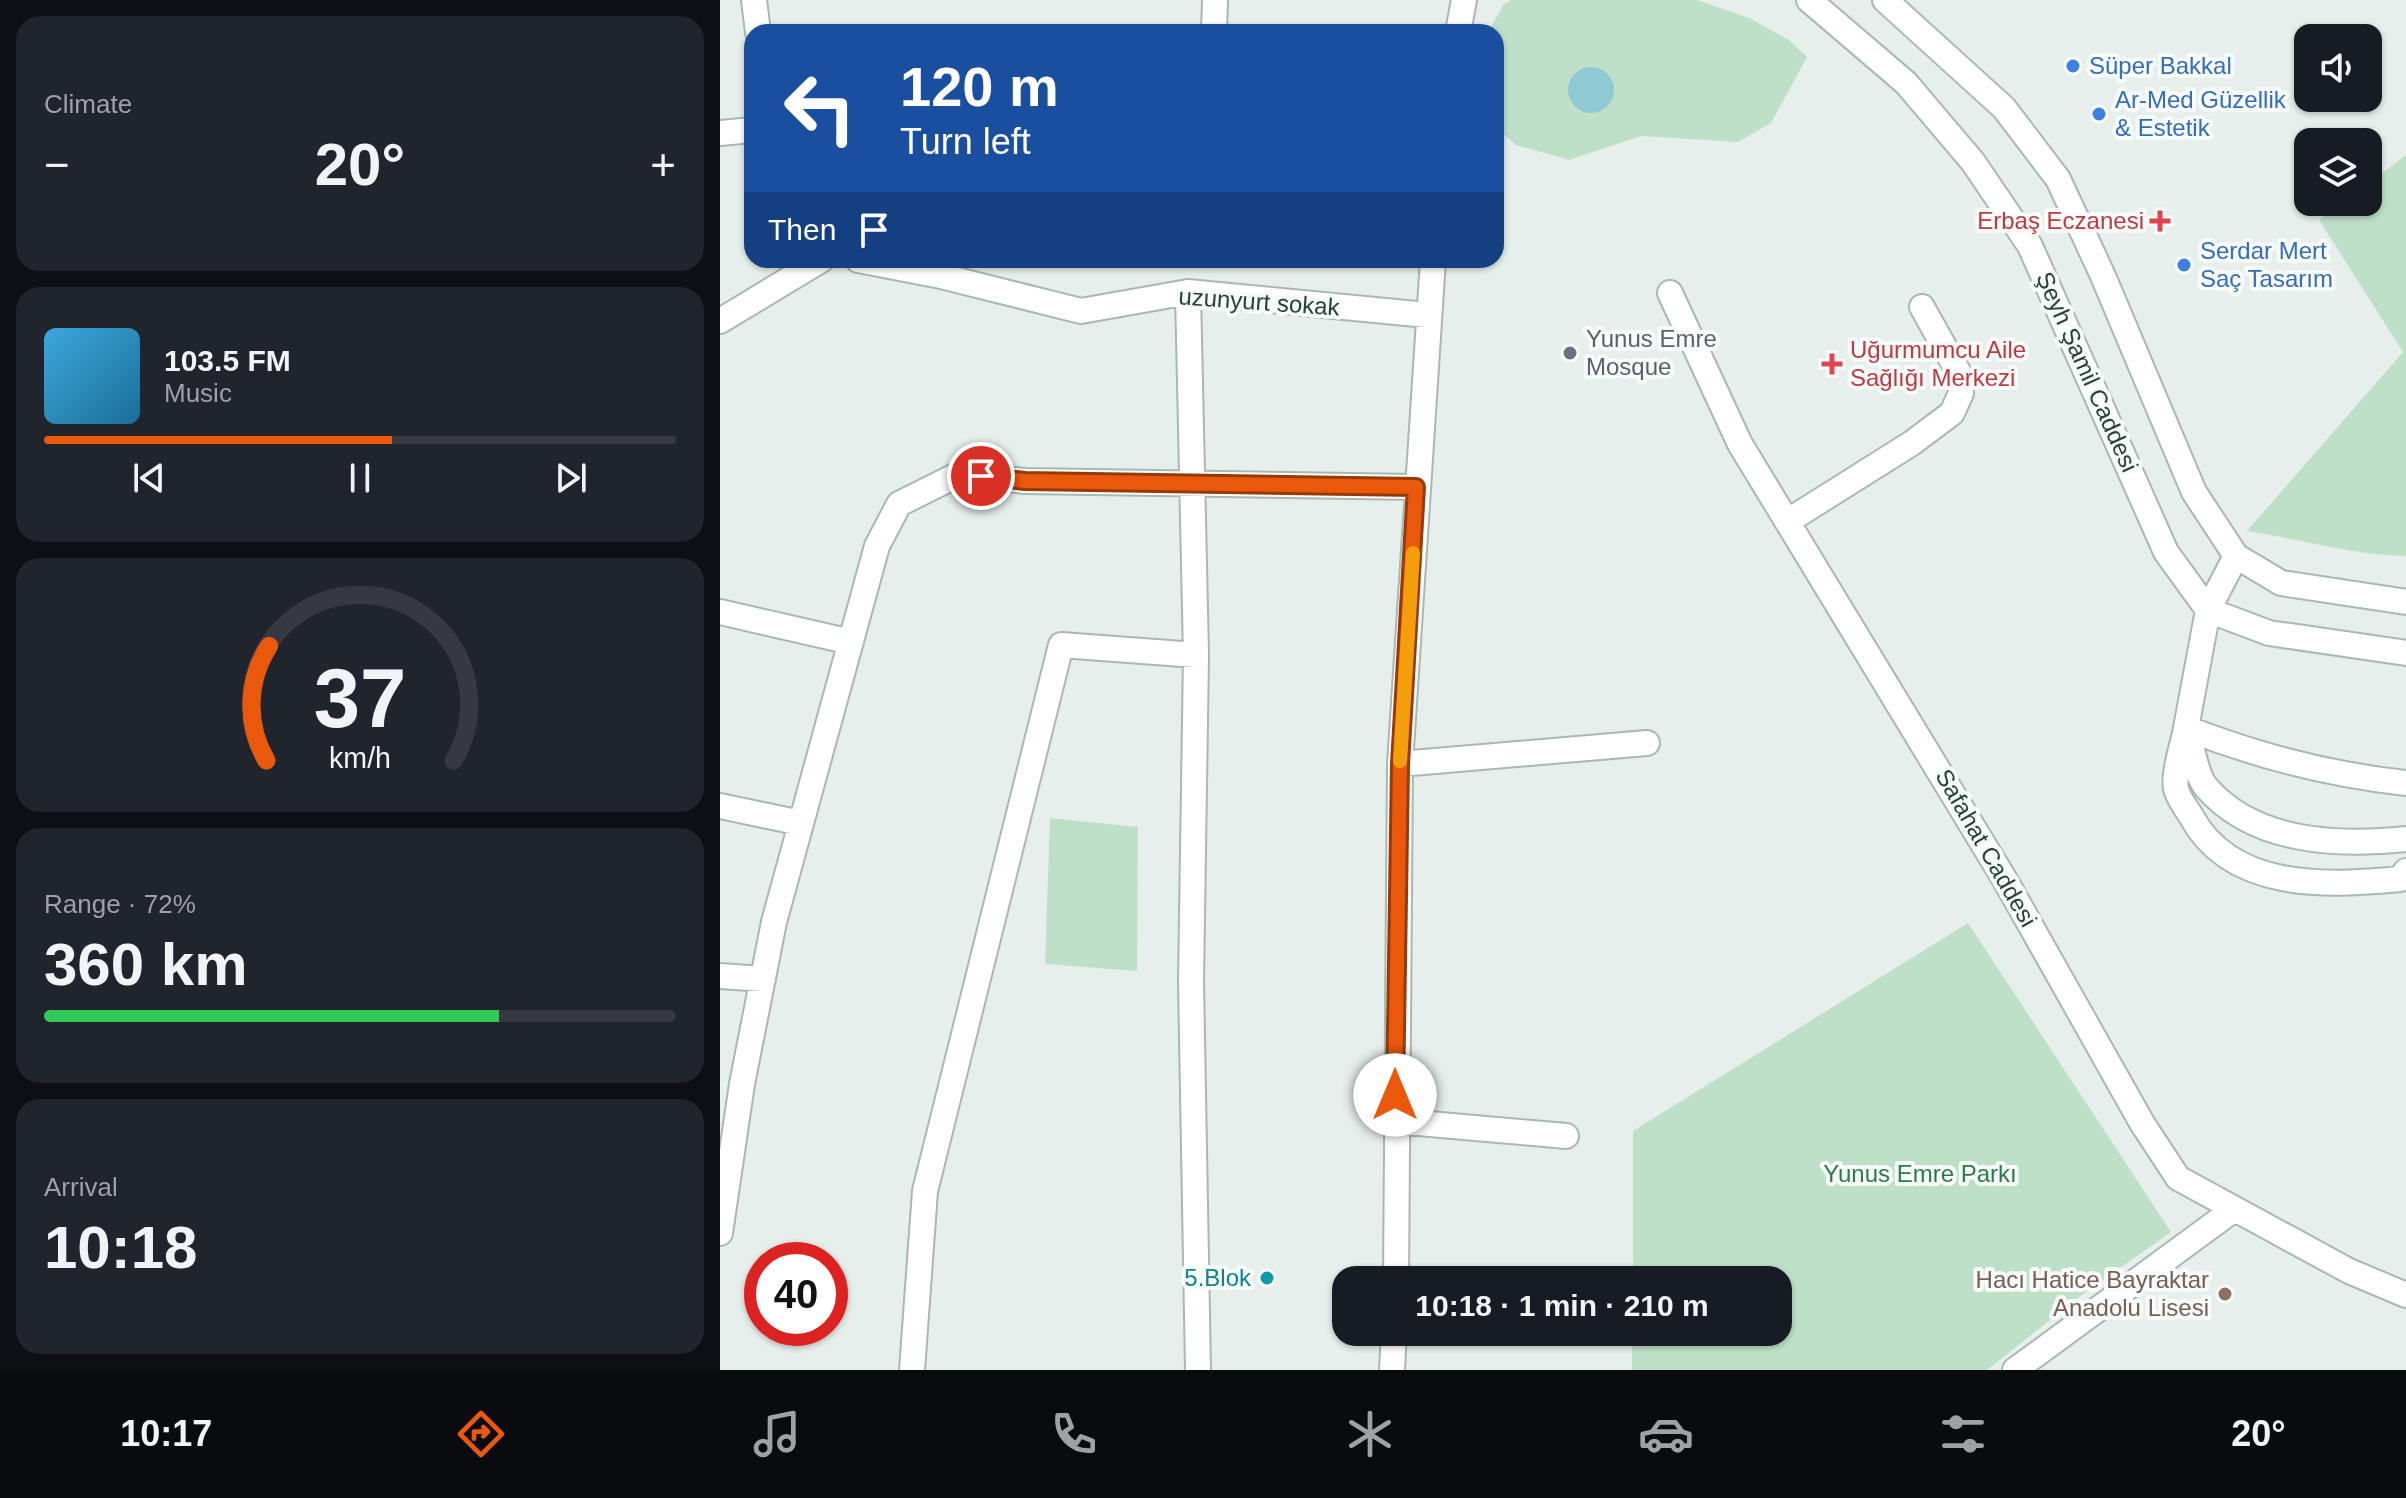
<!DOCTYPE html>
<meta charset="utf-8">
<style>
body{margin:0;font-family:Arial,sans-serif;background:#20242c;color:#f1f3f6;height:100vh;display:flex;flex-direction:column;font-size:30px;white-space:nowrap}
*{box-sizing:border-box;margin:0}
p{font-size:26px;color:#9ea1a6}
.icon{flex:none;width:44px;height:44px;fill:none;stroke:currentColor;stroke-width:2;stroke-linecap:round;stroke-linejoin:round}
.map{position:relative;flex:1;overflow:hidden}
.panel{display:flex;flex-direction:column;gap:16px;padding:16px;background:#0d0f14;width:720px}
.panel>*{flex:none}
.banner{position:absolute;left:24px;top:24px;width:760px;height:244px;border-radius:24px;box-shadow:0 2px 6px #0004;background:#1a4fa0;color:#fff;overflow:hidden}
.fabs{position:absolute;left:1574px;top:24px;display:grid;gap:16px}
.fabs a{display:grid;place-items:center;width:88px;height:88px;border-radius:16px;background:#171b24;box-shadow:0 2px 6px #0004;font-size:40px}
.speed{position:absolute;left:24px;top:1242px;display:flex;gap:16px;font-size:40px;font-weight:700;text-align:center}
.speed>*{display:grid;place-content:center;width:104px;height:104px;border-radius:50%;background:#171b24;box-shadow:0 2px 6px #0004;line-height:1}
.speed .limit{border:12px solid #d22;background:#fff;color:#111}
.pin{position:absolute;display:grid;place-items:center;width:68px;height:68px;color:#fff;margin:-34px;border:4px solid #fff;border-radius:50%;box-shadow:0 2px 8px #0007}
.me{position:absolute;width:88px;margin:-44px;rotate:0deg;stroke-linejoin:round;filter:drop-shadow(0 0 6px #0008)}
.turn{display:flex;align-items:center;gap:28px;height:168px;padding:0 24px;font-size:36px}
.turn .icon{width:104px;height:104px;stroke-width:2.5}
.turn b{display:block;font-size:56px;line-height:68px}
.then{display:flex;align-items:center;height:76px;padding:0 24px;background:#0003;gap:16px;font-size:30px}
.big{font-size:60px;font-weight:800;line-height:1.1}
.panel .tile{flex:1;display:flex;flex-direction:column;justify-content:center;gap:12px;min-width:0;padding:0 28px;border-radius:24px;background:#20242c}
.panel .dial{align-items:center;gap:0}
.dial svg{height:208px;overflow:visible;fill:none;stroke:#363941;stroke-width:7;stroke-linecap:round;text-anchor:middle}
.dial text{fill:#f1f3f6;stroke:none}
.song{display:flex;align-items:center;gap:24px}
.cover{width:96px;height:96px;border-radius:12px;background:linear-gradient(135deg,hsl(200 70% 55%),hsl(200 70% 35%))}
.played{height:8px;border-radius:4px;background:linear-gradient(90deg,#ea580c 55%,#363941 55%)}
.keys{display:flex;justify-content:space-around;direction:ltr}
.heat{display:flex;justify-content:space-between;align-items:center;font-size:44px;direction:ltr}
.charge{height:12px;border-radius:6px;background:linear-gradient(90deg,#34c759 72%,#363941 0)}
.trip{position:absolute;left:612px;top:1266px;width:460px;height:80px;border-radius:24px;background:#171b24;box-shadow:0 2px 6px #0004;font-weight:800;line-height:80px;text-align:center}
.tabs{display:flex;height:128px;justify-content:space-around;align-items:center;background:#090b0e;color:#9ea1a6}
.tabs .icon{width:56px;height:56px}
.tabs .active{color:#ea580c}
.tabs b{font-size:36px;color:#f1f3f6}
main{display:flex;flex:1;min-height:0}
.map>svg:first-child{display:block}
.green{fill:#bfe0c8}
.water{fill:#8ec9d4}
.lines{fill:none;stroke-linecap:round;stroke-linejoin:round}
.minor-casing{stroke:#a8b8b2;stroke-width:28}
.minor{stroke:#fff;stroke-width:24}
.route-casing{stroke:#983908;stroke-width:20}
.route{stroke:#ea580c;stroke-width:14}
.slow{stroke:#f59e0b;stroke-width:14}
.shop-dot{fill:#3f7fe0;stroke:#f7fbf9;stroke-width:3}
.health-dot{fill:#e0444e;stroke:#f7fbf9;stroke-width:3}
.worship-dot{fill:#6b7280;stroke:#f7fbf9;stroke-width:3}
.culture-dot{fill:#0f9aa8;stroke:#f7fbf9;stroke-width:3}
.education-dot{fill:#8d6e63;stroke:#f7fbf9;stroke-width:3}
.labels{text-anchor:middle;stroke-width:8;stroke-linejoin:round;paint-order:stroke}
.shop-label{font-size:24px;fill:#366cbe;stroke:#f7fbf9;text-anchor:start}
.health-label{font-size:24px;fill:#be3a42;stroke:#f7fbf9;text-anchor:end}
.street-label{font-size:24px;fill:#24423a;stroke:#f7fbf9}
.worship-label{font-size:24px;fill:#5b616d;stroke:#f7fbf9;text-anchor:start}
.park-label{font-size:24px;fill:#2d7a4b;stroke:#f7fbf9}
.culture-label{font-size:24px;fill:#0d838f;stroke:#f7fbf9;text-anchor:end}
.education-label{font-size:24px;fill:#785e54;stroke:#f7fbf9;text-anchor:end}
</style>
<main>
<section class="panel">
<div class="tile"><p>Climate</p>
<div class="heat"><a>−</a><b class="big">20°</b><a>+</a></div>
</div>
<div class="tile">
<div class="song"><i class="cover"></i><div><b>103.5 FM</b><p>Music</p></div></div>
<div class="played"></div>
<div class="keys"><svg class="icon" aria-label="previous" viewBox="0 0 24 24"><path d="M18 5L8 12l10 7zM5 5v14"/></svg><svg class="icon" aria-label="pause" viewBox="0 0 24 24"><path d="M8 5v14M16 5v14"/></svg><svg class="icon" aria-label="next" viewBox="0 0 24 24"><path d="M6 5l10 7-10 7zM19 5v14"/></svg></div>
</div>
<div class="tile dial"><svg viewBox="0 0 100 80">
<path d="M14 69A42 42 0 1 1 86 69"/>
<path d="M14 69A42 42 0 0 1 15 25" stroke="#ea580c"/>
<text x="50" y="56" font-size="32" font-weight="700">37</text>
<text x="50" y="72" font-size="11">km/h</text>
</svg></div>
<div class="tile"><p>Range · 72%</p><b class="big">360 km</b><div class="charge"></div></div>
<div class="tile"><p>Arrival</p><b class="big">10:18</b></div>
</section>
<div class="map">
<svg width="1686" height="1370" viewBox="0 0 1686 1370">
<rect width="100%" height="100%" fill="#e6efeb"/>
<path class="green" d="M791 0H977L1029 18 1069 40 1087 57 1051 123 1018 142 922 136 849 160 796 145 776 127V32H768L784 4Z
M1686 155V556C1631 555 1581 539 1527 531L1683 352 1599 220 1623 202H1648V184Z
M330 818 418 827 417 971 325 964Z
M1248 923 1451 1232 1359 1297 1267 1370H912V1332H1058V1280H913V1131Z"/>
<path class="water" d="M848 90a23 23 0 1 1 46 0a23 23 0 1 1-46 0Z"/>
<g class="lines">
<defs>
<path id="minor" d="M34 0 38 32
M1089 0 1186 83 1253 162 1310 246 1446 552 1488 610 1549 633 1686 653
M1165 0 1284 108 1338 179 1383 276 1474 492 1516 556 1561 583 1686 602
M494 32 495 0
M738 32 744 0
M0 133 32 130
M138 260 221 276 361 311 468 292 707 315
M468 292 476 655 471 982 478 1370
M950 293 1020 444 1285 880 1422 1123 1458 1178 1629 1271 1686 1295
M0 321 101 260
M1068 521 1192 443 1232 413 1241 393 1240 375 1202 307
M1516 556 1488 610 1466 728C1537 756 1611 775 1686 783
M0 612 131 642
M1466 728C1463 745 1453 772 1456 789 1458 798 1467 809 1471 816 1511 891 1607 886 1680 879L1686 871
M1468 735C1473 750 1476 775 1486 787 1534 843 1617 846 1686 839
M680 764 927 743
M0 806 81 823
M0 976 43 979
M676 1121 846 1136
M0 1233 22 1084 54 922 157 546 179 504 239 474 305 481 696 487
M676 1280 680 764 713 260
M192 1370 205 1191 341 645 476 655
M672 1370 674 1332
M1295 1370 1513 1210"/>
</defs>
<use href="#minor" class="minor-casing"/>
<use href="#minor" class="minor"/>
</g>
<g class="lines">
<defs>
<path id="route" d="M261 476 305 481 696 487 680 764 675 1095"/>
</defs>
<use href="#route" class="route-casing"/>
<use href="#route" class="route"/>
<path class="slow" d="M680 761 693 553"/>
</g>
<g class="shop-dot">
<circle cx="1353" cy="66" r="8"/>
<circle cx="1379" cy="114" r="8"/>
<circle cx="1464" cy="265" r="8"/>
</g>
<g class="health-dot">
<path d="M1436 209h8v8h8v8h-8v8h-8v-8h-8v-8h8z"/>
<path d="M1108 352h8v8h8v8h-8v8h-8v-8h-8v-8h8z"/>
</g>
<circle class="worship-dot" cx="850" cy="353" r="8"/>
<circle class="culture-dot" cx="547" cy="1278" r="8"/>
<circle class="education-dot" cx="1505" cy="1294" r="8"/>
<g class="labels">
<g class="shop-label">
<text x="1369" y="74">Süper Bakkal</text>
<text x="1395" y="108">Ar-Med Güzellik<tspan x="1395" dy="28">&amp; Estetik</tspan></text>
<text x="1480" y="259">Serdar Mert<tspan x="1480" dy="28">Saç Tasarım</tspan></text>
</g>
<g class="health-label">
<text x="1424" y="229">Erbaş Eczanesi</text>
<text x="1130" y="358" text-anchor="start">Uğurmumcu Aile<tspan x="1130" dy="28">Sağlığı Merkezi</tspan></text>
</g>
<g class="street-label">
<text transform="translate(539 302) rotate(4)" y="8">uzunyurt sokak</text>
<text transform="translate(1367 372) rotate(66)" y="8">Şeyh Şamil Caddesi</text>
<text transform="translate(1266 848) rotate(60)" y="8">Safahat Caddesi</text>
</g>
<g class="worship-label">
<text x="866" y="347">Yunus Emre<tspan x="866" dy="28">Mosque</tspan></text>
</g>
<g class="park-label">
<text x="1200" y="1182">Yunus Emre Parkı</text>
</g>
<g class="culture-label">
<text x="531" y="1286">5.Blok</text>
</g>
<g class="education-label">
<text x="1489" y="1288">Hacı Hatice Bayraktar<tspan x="1489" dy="28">Anadolu Lisesi</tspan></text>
</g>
</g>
</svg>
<div class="fabs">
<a><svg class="icon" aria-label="sound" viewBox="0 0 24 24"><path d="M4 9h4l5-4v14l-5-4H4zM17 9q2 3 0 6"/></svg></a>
<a><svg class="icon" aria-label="layers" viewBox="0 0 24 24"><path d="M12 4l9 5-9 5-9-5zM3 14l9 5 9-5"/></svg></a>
</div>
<div class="speed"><div class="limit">40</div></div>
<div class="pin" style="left:261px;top:476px;background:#d93025"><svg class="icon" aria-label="arrive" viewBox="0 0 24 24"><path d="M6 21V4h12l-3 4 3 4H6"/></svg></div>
<svg class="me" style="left:675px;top:1095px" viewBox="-20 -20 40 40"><circle r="19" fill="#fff"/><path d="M0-13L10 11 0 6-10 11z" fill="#ea580c"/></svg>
<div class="trip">10:18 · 1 min · 210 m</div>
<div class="banner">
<div class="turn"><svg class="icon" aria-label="left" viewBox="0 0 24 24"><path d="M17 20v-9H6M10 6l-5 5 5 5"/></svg><div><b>120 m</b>Turn left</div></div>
<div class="then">Then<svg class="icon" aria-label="arrive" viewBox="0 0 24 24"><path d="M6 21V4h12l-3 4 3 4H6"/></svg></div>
</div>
</div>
</main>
<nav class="tabs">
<b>10:17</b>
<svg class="icon active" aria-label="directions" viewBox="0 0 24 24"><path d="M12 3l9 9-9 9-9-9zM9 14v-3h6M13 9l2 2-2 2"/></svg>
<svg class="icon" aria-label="music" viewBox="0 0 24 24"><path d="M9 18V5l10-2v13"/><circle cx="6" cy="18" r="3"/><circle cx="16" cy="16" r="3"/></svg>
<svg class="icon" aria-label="phone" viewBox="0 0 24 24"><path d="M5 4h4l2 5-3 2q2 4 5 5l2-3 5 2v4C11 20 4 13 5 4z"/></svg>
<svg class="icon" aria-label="climate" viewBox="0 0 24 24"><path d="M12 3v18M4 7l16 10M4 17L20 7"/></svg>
<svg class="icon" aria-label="car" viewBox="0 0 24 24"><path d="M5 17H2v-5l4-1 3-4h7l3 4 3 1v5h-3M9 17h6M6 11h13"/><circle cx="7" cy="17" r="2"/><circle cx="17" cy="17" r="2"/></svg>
<svg class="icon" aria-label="filters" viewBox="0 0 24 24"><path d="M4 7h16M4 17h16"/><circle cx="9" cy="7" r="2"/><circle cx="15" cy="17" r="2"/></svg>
<b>20°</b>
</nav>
